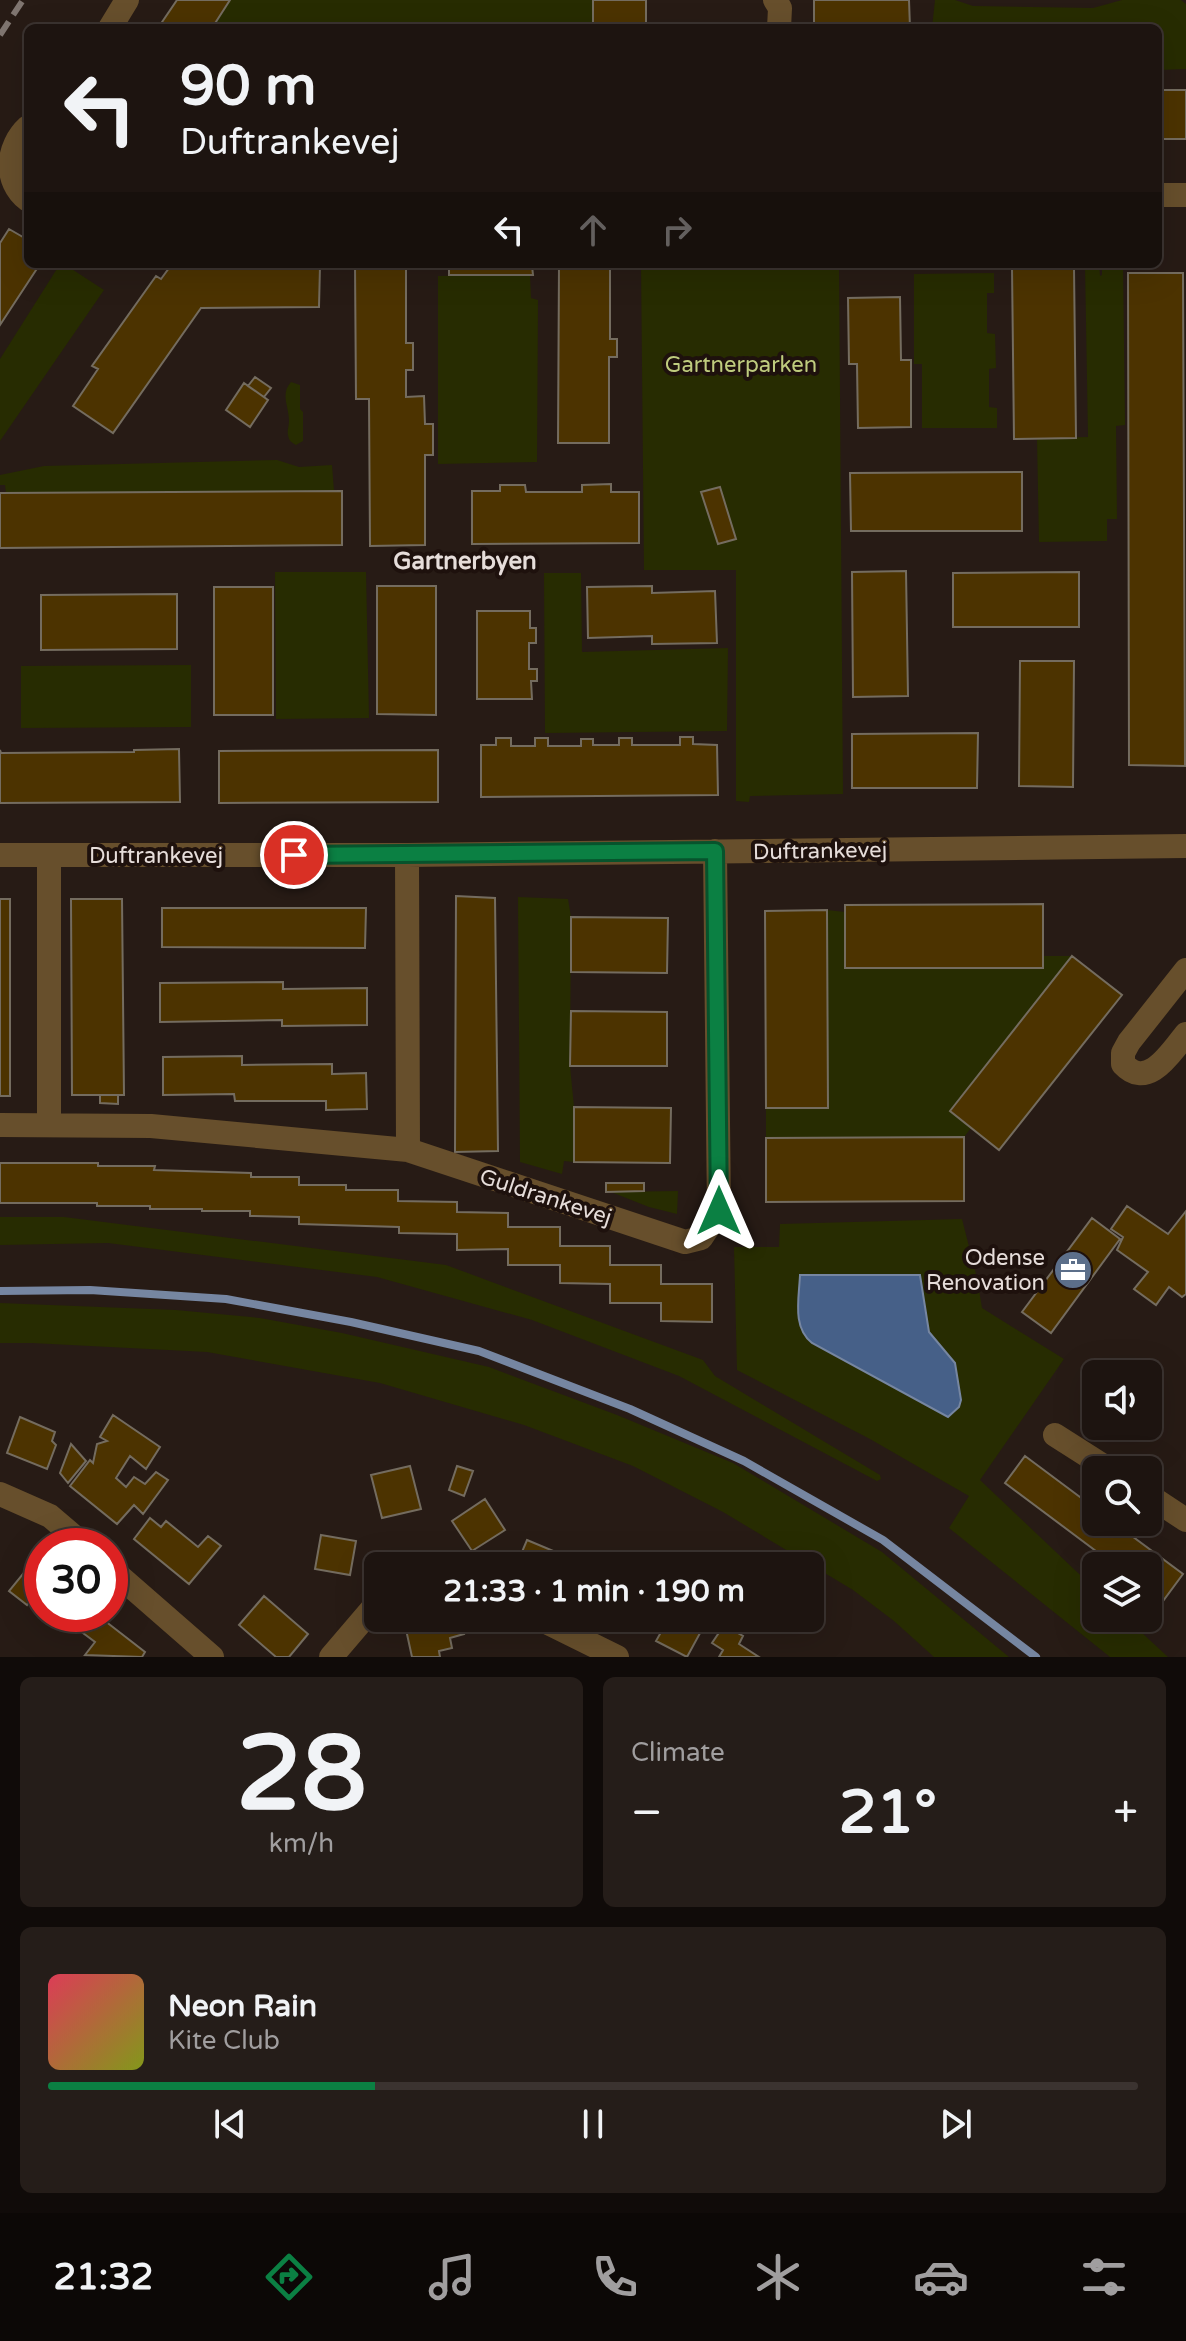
<!DOCTYPE html>
<meta charset="utf-8">
<style>
body{margin:0;font-family:"Varela Round",sans-serif;background:#251d19;color:#f1f3f6;height:100vh;display:flex;flex-direction:column;font-size:30px;white-space:nowrap}
*{box-sizing:border-box;margin:0}
p{font-size:26px;color:#a09e9f}
.icon{flex:none;width:44px;height:44px;fill:none;stroke:currentColor;stroke-width:2;stroke-linecap:round;stroke-linejoin:round}
.map{position:relative;height:1657px;overflow:hidden}
.details{display:flex;flex-direction:column;gap:20px;padding:20px;background:#100b09;flex:1}
.details>*{flex:none}
.guide{position:absolute;left:24px;top:24px;width:1138px;height:244px;border-radius:12px;box-shadow:0 8px 32px #0002,0 0 0 2px #3b3330;background:#1d1410;color:#f1f3f6;overflow:hidden}
.tools{position:absolute;left:1082px;top:1360px;display:grid;gap:16px}
.tools a{display:grid;place-items:center;width:80px;height:80px;border-radius:12px;background:#1d1410;box-shadow:0 8px 32px #0002,0 0 0 2px #3b3330;font-size:40px}
.speed{position:absolute;left:24px;top:1528px;display:flex;gap:16px;font-size:40px;font-weight:700;text-align:center}
.speed>*{display:grid;place-content:center;width:104px;height:104px;border-radius:50%;background:#1d1410;box-shadow:0 8px 32px #0002,0 0 0 2px #3b3330;line-height:1}
.speed .limit{border:12px solid #d22;background:#fff;color:#111}
.pin{position:absolute;display:grid;place-items:center;width:68px;height:68px;color:#fff;margin:-34px;border:4px solid #fff;border-radius:50%;box-shadow:0 2px 8px #0007}
.me{position:absolute;width:88px;margin:-44px;rotate:0deg;stroke-linejoin:round;filter:drop-shadow(0 0 6px #0008)}
.turn{display:flex;align-items:center;gap:28px;height:168px;padding:0 24px;font-size:36px}
.turn .icon{width:104px;height:104px;stroke-width:2.5}
.turn b{display:block;font-size:56px;line-height:68px}
.lanes{display:flex;align-items:center;height:76px;padding:0 24px;background:#0003;justify-content:center;gap:40px;direction:ltr}
.lanes .off{opacity:.35}
.big{font-size:60px;font-weight:700;line-height:1.1}
.details .widget{flex:1;display:flex;flex-direction:column;justify-content:center;gap:12px;min-width:0;padding:0 28px;border-radius:12px;background:#251d19}
.details .dial{align-items:center;gap:0}
.dial b{font-size:104px;line-height:1}
.song{display:flex;align-items:center;gap:24px}
.cover{width:96px;height:96px;border-radius:12px;background:linear-gradient(135deg,hsl(350 70% 55%),hsl(70 70% 35%))}
.played{height:8px;border-radius:4px;background:linear-gradient(90deg,#0b8043 30%,#3b3330 30%)}
.keys{display:flex;justify-content:space-around;direction:ltr}
.heat{display:flex;justify-content:space-between;align-items:center;font-size:44px;direction:ltr}
.details .tiles{flex:1;display:grid;gap:20px;grid-template-columns:1fr 1fr}
.widget:last-child{grid-column:span 2}
.trip{position:absolute;left:364px;top:1552px;width:460px;height:80px;border-radius:12px;background:#1d1410;box-shadow:0 8px 32px #0002,0 0 0 2px #3b3330;font-weight:700;line-height:80px;text-align:center}
.tabs{display:flex;height:128px;justify-content:space-around;align-items:center;background:#0c0806;color:#a09e9f}
.tabs .icon{width:56px;height:56px}
.tabs .selected{color:#0b8043}
.tabs b{font-size:36px;color:#f1f3f6}
.map>svg:first-child{display:block}
.green{fill:#272c01}
.water{fill:#466088;stroke:#7686a1;stroke-width:2}
.lines{fill:none;stroke-linecap:round;stroke-linejoin:round}
.stream{stroke:#7686a1;stroke-width:8}
.building{fill:#4c3300;stroke:#746c5f;stroke-width:2}
.minor{stroke:#674f2c;stroke-width:24}
.rail{stroke:#7f7570;stroke-width:6;stroke-dasharray:16 8;stroke-linecap:butt}
.route-casing{stroke:#07532c;stroke-width:20}
.route{stroke:#0b8043;stroke-width:14}
.labels{text-anchor:middle;stroke-width:8;stroke-linejoin:round;paint-order:stroke}
.park-label{font-size:22px;fill:#bfcc7e;stroke:#1e110d}
.street-label{font-size:22px;fill:#e6ddda;stroke:#1e110d}
.poi-label{font-size:22px;fill:#e6ddda;stroke:#1e110d;text-anchor:end}
.neighbourhood-label{font-size:24px;font-weight:bold;fill:#e6ddda;stroke:#1e110d}
</style>
<div class="map">
<svg width="1186" height="1657" viewBox="0 0 1186 1657">
<rect width="100%" height="100%" fill="#271b15"/>
<path class="green" d="M230 0H593V28H212Z
M935 0H955L973 6 1093 8 1122 0H1181L1186 4V69L1158 70V28H932Z
M60 264H64L104 290 0 441V359Z
M641 264H839L843 794 750 796 749 802 736 801V570H644Z
M1085 264H1099L1100 276 1102 275V264H1123L1125 425 1116 426 1117 519H1107V541L1039 542 1037 438 1088 437Z
M994 273V293H987V333L995 334 996 368 989 369V407L997 408V428H922V364H914V274Z
M530 275 531 298 538 300 537 462 438 464V276Z
M291 382 300 385V409L303 412V441L296 445C291 442 289 441 288 435 287 430 289 426 289 421 289 406 280 394 291 382Z
M277 460 299 467 332 465 334 491 6 493 5 485H0V475L44 466Z
M275 572H366L369 718 276 719Z
M544 573H581L582 652 728 648 727 731 545 733Z
M191 665V727L21 728V666Z
M518 897 568 899 571 917 570 1066 574 1107V1162L564 1161 562 1174 520 1162Z
M827 910 845 912 846 968H1042L1043 956H1072L950 1110 971 1128 964 1137 766 1138V1108L828 1107Z
M678 1191 677 1214 649 1207 611 1192Z
M0 1217H64L446 1265 703 1360 715 1376 880 1475 881 1479 877 1481 679 1376 532 1320 377 1277 108 1243 0 1245Z
M962 1219 977 1278 982 1308 1064 1359 980 1480 1096 1590V1618H1126L1168 1657H1110L949 1528 969 1496 870 1439 737 1370 734 1247H779L780 1224Z
M0 1303 176 1310 260 1318 342 1333 489 1367 617 1415 733 1463 882 1552 1009 1657H934L894 1621 853 1590 723 1512 633 1466 524 1425 380 1383 207 1352 32 1343H0Z"/>
<path class="water" d="M800 1275H920L929 1332 955 1363 961 1400 959 1407 948 1417 812 1343C792 1327 799 1299 800 1275Z"/>
<g class="lines">
<path class="stream" d="M0 1291 90 1290 226 1299 351 1322 479 1351 630 1409 744 1461 883 1540 1036 1657"/>
</g>
<path class="building" d="M177 0H230L212 28H158Z
M593 0H646V28H593Z
M814 0H909L910 28H814Z
M1158 90H1186V139H1158Z
M9 229 28 240V264H40L0 325V243Z
M172 264H280L320 266 319 307 201 308 113 433 73 406 98 369 92 366 156 276 161 279Z
M355 264H406V343H413V370H406V397L424 396 425 424H433V455H425V545L370 546 369 399H356Z
M559 264H610V339H617V357H609V443H558Z
M532 266 533 275H449V267Z
M1012 268H1074L1076 438 1014 439Z
M1128 273H1183L1185 766 1129 765Z
M900 297 901 360H911V427L858 428 857 364H849L848 298Z
M255 377 271 388 264 397 248 386Z
M244 383 268 400 250 427 226 410Z
M1022 472V531H851L850 473Z
M611 484V492H639V543L472 544V491H500V485H525L526 492H582V485Z
M720 487 736 539 718 544 701 492Z
M342 491V545L0 548V493Z
M906 571 908 696 853 697 852 572Z
M1079 572V627H953V573Z
M377 586H436V715L377 714Z
M652 586V593L715 591 717 643 652 644V636L588 638 587 587Z
M214 587H273V715H214Z
M177 594V649L41 650V595Z
M477 611H530V628H536V643H529V669H537V681H531L532 699H477Z
M1020 661H1074L1073 787 1019 786Z
M978 733 977 788H852V734Z
M680 737H693V744L717 745 718 795 481 797V745H496V738H511V746H535V738H548V746H581V739H593V745H619V738H632V745H680Z
M179 749 180 802 0 803V750L1 753 134 752V750Z
M438 750V802L219 803V751Z
M456 896 495 898 498 1151 455 1152Z
M0 899H10V1096H0Z
M71 899H122L124 1095H72Z
M1043 904V968H845V905Z
M162 908H366L365 948 162 947Z
M827 910 828 1108H766L765 911Z
M571 917 668 918 667 973 571 972Z
M1072 956 1122 995 999 1150 950 1111Z
M283 982V989L367 988V1025L282 1026V1020L160 1022V983Z
M571 1011 667 1012V1066H570Z
M242 1056V1065L332 1064V1074L366 1073 367 1109 326 1110V1101H235L234 1094 163 1095V1057Z
M100 1095H118V1104L100 1103Z
M574 1107 671 1108 670 1163 574 1162Z
M964 1137V1201L766 1202V1138Z
M0 1163H98V1166H155L154 1170 251 1173V1177H299V1185H346V1190H398V1201L457 1202V1212L508 1213V1227H560V1246H610V1265H661V1284H712V1322L661 1321V1303H610V1284L560 1283V1265H508V1249L457 1250V1234L399 1233V1227L299 1224V1217L250 1216V1211H202V1209H150V1206H97V1203H0Z
M606 1183H644V1191L606 1192Z
M1127 1206 1168 1234 1186 1211V1294L1182 1297 1169 1287 1156 1305 1134 1289 1148 1272 1117 1250 1123 1237 1111 1229Z
M1092 1218 1120 1239 1051 1333 1022 1312Z
M113 1415 160 1447 146 1469 130 1456 116 1478 126 1487 134 1477 145 1484 156 1472 168 1480 143 1514 134 1505 117 1524 70 1486 90 1460 93 1463 97 1444 107 1441 100 1437Z
M20 1417 55 1432 52 1441 56 1445 47 1469 7 1453Z
M71 1444 86 1461 68 1483 60 1473Z
M1025 1456 1096 1509V1522H1113L1183 1574 1163 1601 1148 1590V1566H1116L1005 1483Z
M410 1466 421 1509 382 1518 371 1475Z
M457 1466 473 1471 464 1496 449 1490Z
M485 1499 505 1530 472 1551 452 1521Z
M150 1518 161 1527 166 1521 198 1547 208 1536 221 1546 189 1584 134 1539Z
M321 1535 356 1541 350 1575 315 1569Z
M527 1540 575 1560 573 1566H516Z
M40 1553 42 1554V1614H50L47 1619 37 1611 41 1606 32 1598 27 1605 9 1591Z
M264 1596 308 1634 289 1657H276L239 1625Z
M91 1614H96L145 1652 142 1657 85 1655 95 1642 79 1630Z
M433 1618H445L446 1621 459 1618 464 1634 450 1638 452 1648 439 1651 440 1657H412L405 1625Z
M669 1618H694L705 1624 687 1657 656 1641Z
M729 1618H746L736 1632 743 1636 739 1644 759 1657H719L723 1650 712 1643Z"/>
<g class="lines">
<path class="minor" d="M775 0 780 8 779 28
M110 28 127 0
M28 127C7 146 3 181 28 200
M1158 195H1186
M0 855H407L1186 846
M407 855 408 1150
M1186 970 1129 1042 1123 1053V1064C1148 1091 1171 1052 1186 1034
M0 1125 151 1126 408 1150 685 1242 701 1238 719 1211 715 851
M49 1125V855
M1055 1435 1110 1470
M0 1494 50 1516 85 1546
M1148 1495 1186 1520
M110 1568 212 1657
M538 1618 617 1657
M331 1657 378 1602"/>
<path class="rail" d="M0 35 23 0"/>
</g>
<g class="lines">
<defs>
<path id="route" d="M294 855 715 851 719 1211"/>
</defs>
<use href="#route" class="route-casing"/>
<use href="#route" class="route"/>
</g>
<defs>
<symbol id="office-disc" viewBox="-11 -11 22 22"><circle r="9.5" fill="#5c6f8a" stroke="#1e110d"/><path d="M-6-3h4V-5.5h4V-3h4V5H-6ZM-1-4.5V-3h2v-1.5ZM-6 0V1H6V0Z" fill="#fff"/></symbol>
</defs>
<g fill-rule="evenodd">
<use href="#office-disc" x="1051" y="1248" width="44" height="44"/>
</g>
<g class="labels">
<g class="park-label">
<text x="741" y="372">Gartnerparken</text>
</g>
<g class="street-label">
<text transform="translate(820 850) rotate(-1)" y="8">Duftrankevej</text>
<text x="156" y="863">Duftrankevej</text>
<text transform="translate(546 1196) rotate(18)" y="8">Guldrankevej</text>
</g>
<g class="poi-label">
<text x="1045" y="1265">Odense<tspan x="1045" dy="25">Renovation</tspan></text>
</g>
<g class="neighbourhood-label">
<text x="465" y="569">Gartnerbyen</text>
</g>
</g>
</svg>
<div class="tools">
<a><svg class="icon" aria-label="sound" viewBox="0 0 24 24"><path d="M4 9h4l5-4v14l-5-4H4zM17 9q2 3 0 6"/></svg></a>
<a><svg class="icon" aria-label="search" viewBox="0 0 24 24"><circle cx="10" cy="10" r="6"/><path d="M15 15l6 6"/></svg></a>
<a><svg class="icon" aria-label="layers" viewBox="0 0 24 24"><path d="M12 4l9 5-9 5-9-5zM3 14l9 5 9-5"/></svg></a>
</div>
<div class="speed"><div class="limit">30</div></div>
<div class="pin" style="left:294px;top:855px;background:#d93025"><svg class="icon" aria-label="arrive" viewBox="0 0 24 24"><path d="M6 21V4h12l-3 4 3 4H6"/></svg></div>
<svg class="me" style="left:719px;top:1211px" viewBox="-20 -20 40 40"><path d="M0-17L14 15 0 8-14 15z" fill="#0b8043" stroke="#fff" stroke-width="4"/></svg>
<div class="trip">21:33 · 1 min · 190 m</div>
<div class="guide">
<div class="turn"><svg class="icon" aria-label="left" viewBox="0 0 24 24"><path d="M17 20v-9H6M10 6l-5 5 5 5"/></svg><div><b>90 m</b>Duftrankevej</div></div>
<div class="lanes"><svg class="icon" aria-label="left" viewBox="0 0 24 24"><path d="M17 20v-9H6M10 6l-5 5 5 5"/></svg><svg class="icon off" aria-label="ahead" viewBox="0 0 24 24"><path d="M12 20V5M6 11l6-6 6 6"/></svg><svg class="icon off" aria-label="right" viewBox="0 0 24 24"><path d="M7 20v-9h11M14 6l5 5-5 5"/></svg></div>
</div>
</div>
<section class="details">
<div class="tiles">
<div class="widget dial"><b>28</b><p>km/h</p></div>
<div class="widget"><p>Climate</p>
<div class="heat"><a>−</a><b class="big">21°</b><a>+</a></div>
</div>
<div class="widget">
<div class="song"><i class="cover"></i><div><b>Neon Rain</b><p>Kite Club</p></div></div>
<div class="played"></div>
<div class="keys"><svg class="icon" aria-label="previous" viewBox="0 0 24 24"><path d="M18 5L8 12l10 7zM5 5v14"/></svg><svg class="icon" aria-label="pause" viewBox="0 0 24 24"><path d="M8 5v14M16 5v14"/></svg><svg class="icon" aria-label="next" viewBox="0 0 24 24"><path d="M6 5l10 7-10 7zM19 5v14"/></svg></div>
</div>
</div>
</section>
<nav class="tabs">
<b>21:32</b>
<svg class="icon selected" aria-label="directions" viewBox="0 0 24 24"><path d="M12 3l9 9-9 9-9-9zM9 14v-3h6M13 9l2 2-2 2"/></svg>
<svg class="icon" aria-label="music" viewBox="0 0 24 24"><path d="M9 18V5l10-2v13"/><circle cx="6" cy="18" r="3"/><circle cx="16" cy="16" r="3"/></svg>
<svg class="icon" aria-label="phone" viewBox="0 0 24 24"><path d="M5 4h4l2 5-3 2q2 4 5 5l2-3 5 2v4C11 20 4 13 5 4z"/></svg>
<svg class="icon" aria-label="climate" viewBox="0 0 24 24"><path d="M12 3v18M4 7l16 10M4 17L20 7"/></svg>
<svg class="icon" aria-label="car" viewBox="0 0 24 24"><path d="M5 17H2v-5l4-1 3-4h7l3 4 3 1v5h-3M9 17h6M6 11h13"/><circle cx="7" cy="17" r="2"/><circle cx="17" cy="17" r="2"/></svg>
<svg class="icon" aria-label="filters" viewBox="0 0 24 24"><path d="M4 7h16M4 17h16"/><circle cx="9" cy="7" r="2"/><circle cx="15" cy="17" r="2"/></svg>
</nav>
